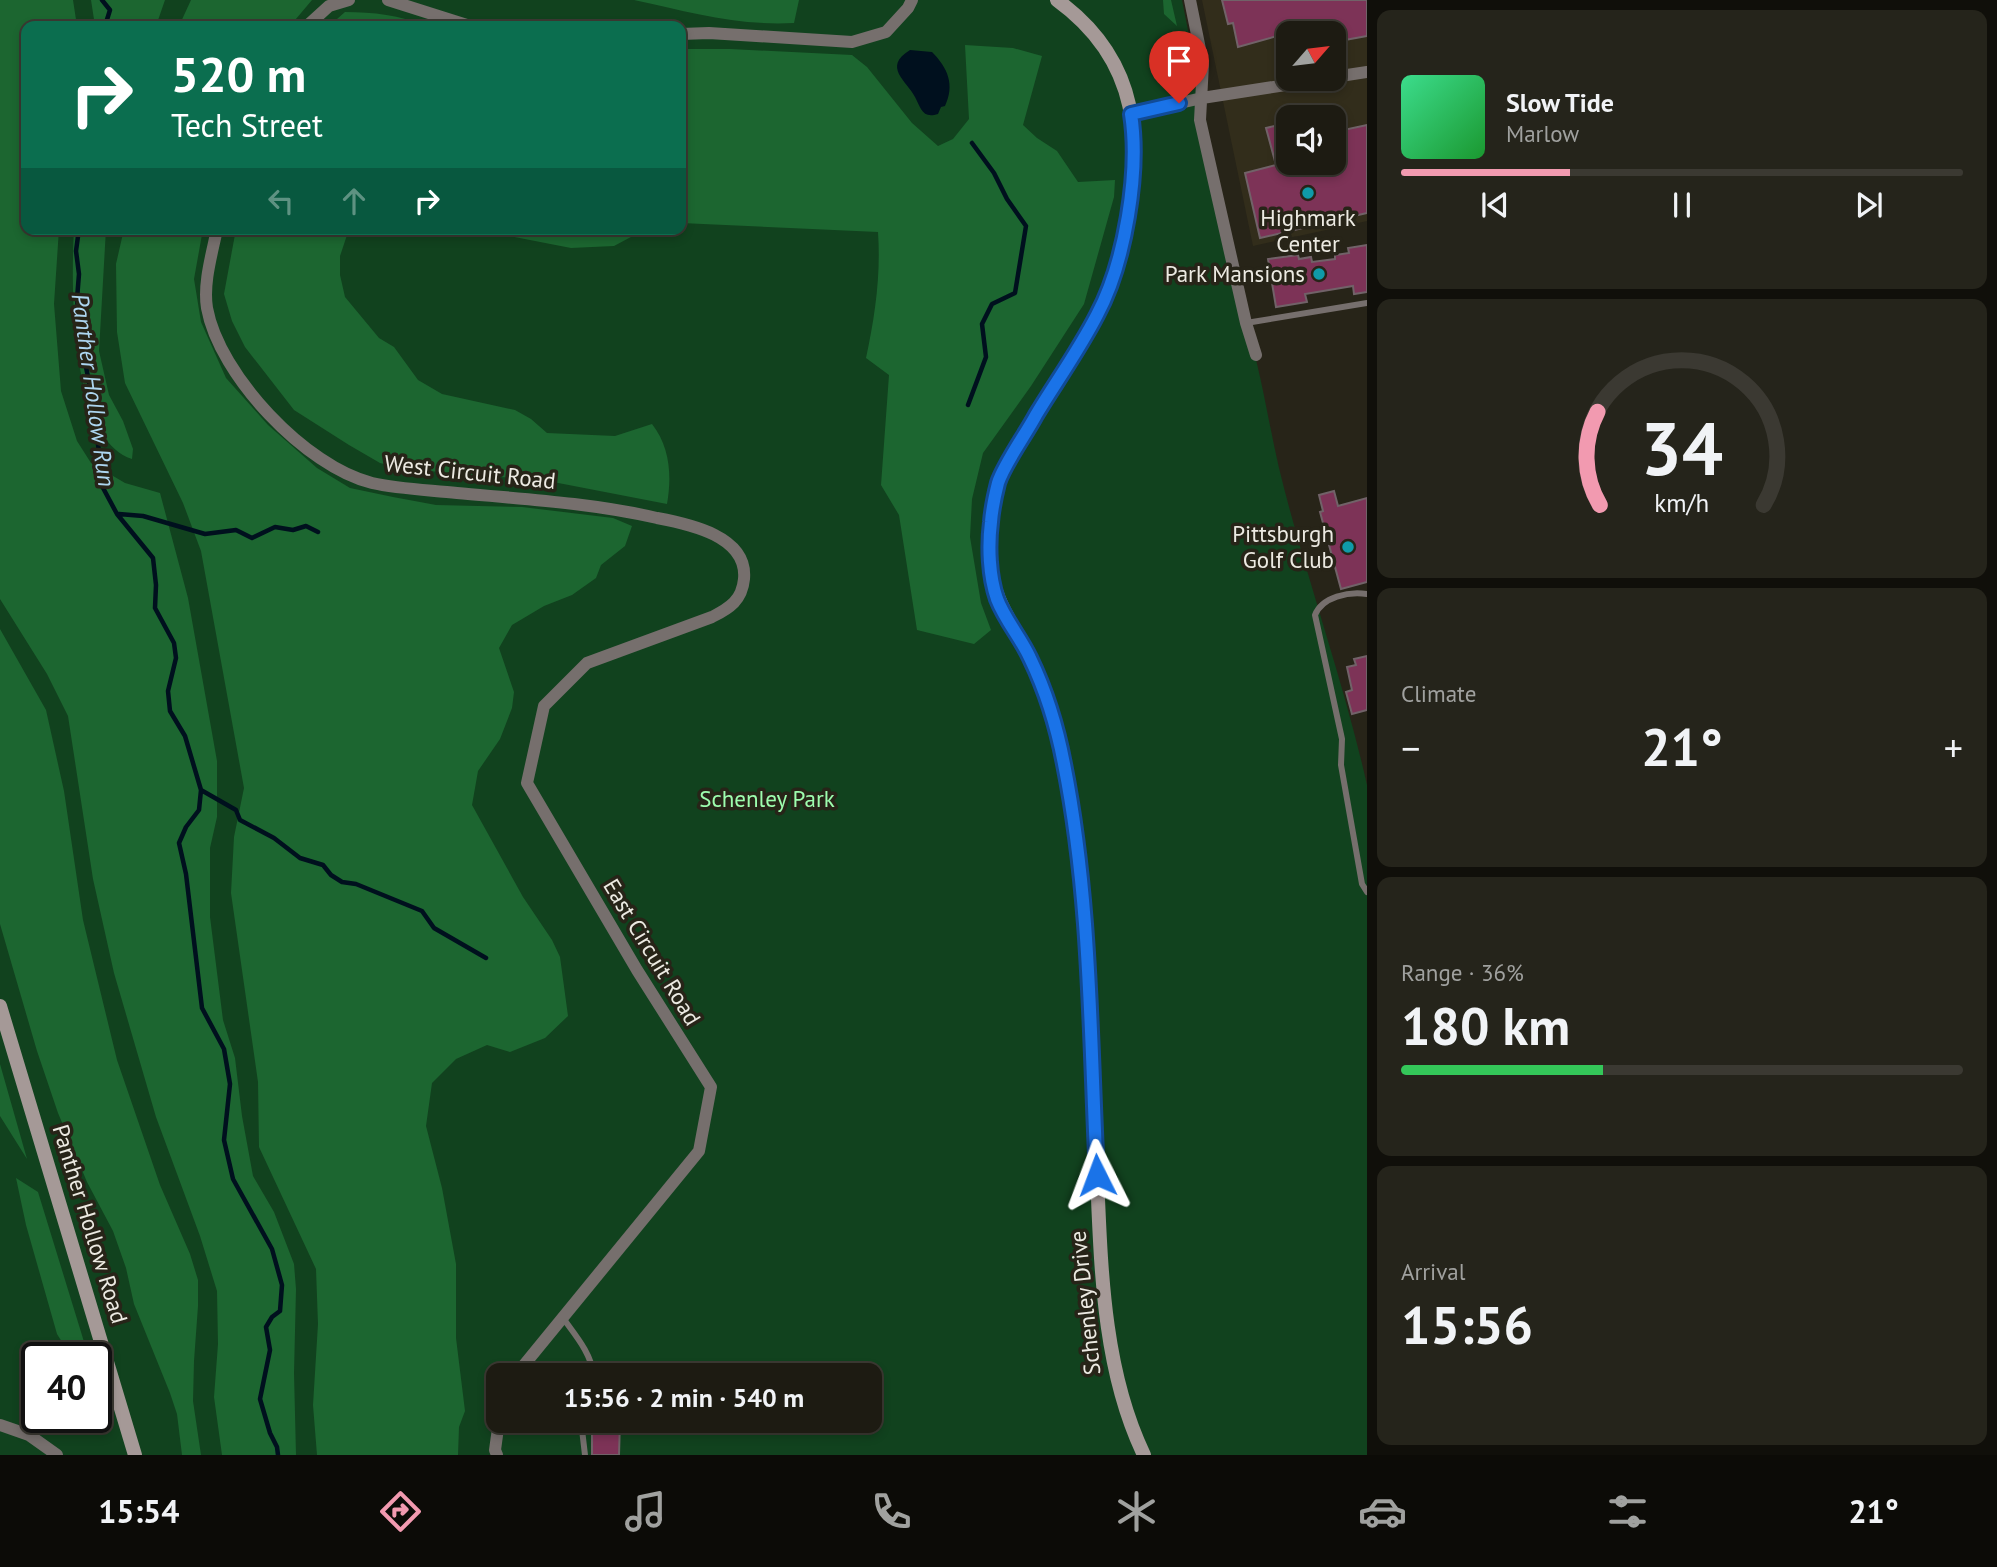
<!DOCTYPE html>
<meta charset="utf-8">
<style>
body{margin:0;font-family:"PT Sans",sans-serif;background:#25241b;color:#f1f3f6;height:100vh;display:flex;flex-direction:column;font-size:26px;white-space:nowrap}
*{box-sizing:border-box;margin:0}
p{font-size:23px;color:#a0a19f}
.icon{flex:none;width:38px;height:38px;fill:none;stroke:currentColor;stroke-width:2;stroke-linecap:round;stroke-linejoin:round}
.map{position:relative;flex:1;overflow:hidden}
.side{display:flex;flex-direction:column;gap:10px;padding:10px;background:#100f0a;width:630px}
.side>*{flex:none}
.top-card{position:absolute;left:21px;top:21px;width:665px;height:214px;border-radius:14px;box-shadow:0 4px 10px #0003,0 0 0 2px #3b3932;background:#0b6e4f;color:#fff;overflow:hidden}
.needle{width:46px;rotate:62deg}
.fabs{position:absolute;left:1276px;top:21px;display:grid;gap:14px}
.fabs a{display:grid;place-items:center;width:70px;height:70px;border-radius:14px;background:#1d1b12;box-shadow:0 4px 10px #0003,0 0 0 2px #3b3932;font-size:35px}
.speed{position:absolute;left:21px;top:1342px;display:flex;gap:14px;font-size:35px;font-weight:700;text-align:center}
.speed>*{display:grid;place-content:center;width:91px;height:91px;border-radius:50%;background:#1d1b12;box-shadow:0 4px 10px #0003,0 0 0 2px #3b3932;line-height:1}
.speed .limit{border:4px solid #111;border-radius:10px;background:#fff;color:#111}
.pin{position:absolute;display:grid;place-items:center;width:60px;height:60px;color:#fff;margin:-72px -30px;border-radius:50% 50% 50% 0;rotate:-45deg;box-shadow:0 0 7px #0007}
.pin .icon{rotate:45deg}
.me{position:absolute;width:77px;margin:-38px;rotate:357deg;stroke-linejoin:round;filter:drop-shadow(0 0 5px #0008)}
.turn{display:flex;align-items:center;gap:24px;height:147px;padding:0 35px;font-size:32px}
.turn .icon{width:91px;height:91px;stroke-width:2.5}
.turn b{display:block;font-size:49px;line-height:60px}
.lanes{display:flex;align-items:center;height:66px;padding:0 35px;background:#0003;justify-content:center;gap:35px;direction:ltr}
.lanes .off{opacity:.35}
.big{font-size:52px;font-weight:700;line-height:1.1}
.side .card{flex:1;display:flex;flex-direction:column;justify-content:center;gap:10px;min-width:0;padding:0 24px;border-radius:14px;background:#25241b}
.side .dial{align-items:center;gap:0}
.dial svg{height:182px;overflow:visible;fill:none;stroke:#3b3932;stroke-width:7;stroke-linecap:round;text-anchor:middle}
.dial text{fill:#f1f3f6;stroke:none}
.song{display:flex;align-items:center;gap:21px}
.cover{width:84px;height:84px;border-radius:10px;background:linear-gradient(135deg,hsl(150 70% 55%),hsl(130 70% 35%))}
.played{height:7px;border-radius:4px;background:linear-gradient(90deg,#f29ab0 30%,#3b3932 30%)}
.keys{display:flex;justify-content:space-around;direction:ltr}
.heat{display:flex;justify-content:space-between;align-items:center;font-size:38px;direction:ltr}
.charge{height:10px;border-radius:5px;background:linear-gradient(90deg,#34c759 36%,#3b3932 0)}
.trip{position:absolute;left:486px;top:1363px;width:396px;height:70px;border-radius:14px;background:#1d1b12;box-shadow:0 4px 10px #0003,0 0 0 2px #3b3932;font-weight:700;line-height:70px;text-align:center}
.menu{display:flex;height:112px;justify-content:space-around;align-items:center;background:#0c0b07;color:#a0a19f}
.menu .icon{width:49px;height:49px}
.menu .current{color:#f29ab0}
.menu b{font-size:32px;color:#f1f3f6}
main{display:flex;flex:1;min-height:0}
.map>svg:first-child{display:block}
.built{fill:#322d1b;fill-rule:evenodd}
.green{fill:#11421e;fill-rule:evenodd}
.forest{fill:#1c6630}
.water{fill:#00101e}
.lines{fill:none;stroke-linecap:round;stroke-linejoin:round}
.stream{stroke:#00101e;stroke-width:4.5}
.building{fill:#7d3357;stroke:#716268;stroke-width:2}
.lane{stroke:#766f6d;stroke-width:6}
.street{stroke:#766f6d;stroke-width:12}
.secondary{stroke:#a59997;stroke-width:14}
.route-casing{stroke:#114b97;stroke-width:18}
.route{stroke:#1a73e8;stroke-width:12}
.culture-dot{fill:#0f9aa8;stroke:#272418;stroke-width:2.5}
.labels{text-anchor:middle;stroke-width:7;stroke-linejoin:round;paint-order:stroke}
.poi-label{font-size:23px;fill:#eceae2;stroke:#272418;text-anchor:end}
.street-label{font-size:23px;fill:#eceae2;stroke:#272418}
.park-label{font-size:23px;fill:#9dfdae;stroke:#272418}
.water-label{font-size:24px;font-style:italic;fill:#add6f0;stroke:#272418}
</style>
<main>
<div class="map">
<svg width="1367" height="1455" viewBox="0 0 1367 1455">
<rect width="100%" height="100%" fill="#272418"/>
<path class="built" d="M1202 0H1367V221L1253 246ZM1288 33H1334V79H1288ZM1288 117H1334V163H1288Z"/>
<path class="green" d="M0 0H1182L1246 323C1261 371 1268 420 1279 468 1305 575 1343 678 1367 785V1455H0ZM26 26H681V229H26ZM37 1358H96V1418H37ZM499 1376H870V1421H499Z"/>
<path class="forest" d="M0 0H73L77 26H26V229H59L54 304 61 391 77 441 91 463 125 483 160 493 188 598 217 761V817L210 848V917L223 1020 235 1058 242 1116 253 1176 274 1212 294 1264 296 1289 294 1373 296 1455H222L214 1397 218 1344 217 1291 200 1236 156 1117 114 973 93 879 68 716 47 674 0 599Z
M91 0H165L156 26H95Z
M191 0H312L290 26H179Z
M634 0H799L794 23C735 26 691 12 634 0Z
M1163 0H1171L1177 26 1164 14Z
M345 12C373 12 400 15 426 26H329Z
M965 45 1013 48 1042 56 1023 125 1037 138 1057 151 1078 182 1115 180 1114 197 1084 304 1031 386 983 453 972 499 970 537 981 603 991 630 974 644 917 630 899 515 881 485 889 375 866 358C875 316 881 275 878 232L681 223V49H730L852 55 867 67 912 123 938 146 953 139 969 119Z
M74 229H106L99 351 109 395 123 421 133 449 132 459C69 438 71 284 74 229Z
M124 229H203L194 279 201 322 226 378 268 425 317 468 350 488 393 497 436 505 522 507 613 518 632 526 625 546 601 565 596 578 572 595 544 606 512 625 499 648 514 692 512 708 500 739 478 771 472 805 523 897 552 940 560 957 568 1016 545 1038 510 1052 487 1045 456 1059 432 1083 426 1126 442 1188 456 1264V1338L465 1411 459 1427 458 1455H317L313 1405 318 1324 316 1269 259 1147 258 1082 231 893 234 837 244 788 201 551 183 503 125 383 117 332 116 264Z
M236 229H349L340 256V275L345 297 379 338 394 347 418 380 442 394 515 410 531 419 547 433 615 436 652 424C670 447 672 476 667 504L548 481 405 469 380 463 349 445 294 410 245 347 232 321 224 294Z
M474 229H646L614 246 571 248Z
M0 629 46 710 64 791 83 920 117 1060 160 1185 190 1254 198 1280V1306L194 1361 193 1401 201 1455H182L177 1414 170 1393 134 1304 126 1268 113 1231 87 1182 58 1113 37 1051 0 924Z
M0 1064 27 1159 0 1116Z
M16 1178 38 1192 89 1358H72L57 1334 26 1225Z"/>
<path class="water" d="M910 50 932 52C948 68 955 85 945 106L941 107 938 114C922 119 921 108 915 97 907 81 882 67 910 50Z"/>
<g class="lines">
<path class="stream" d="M102 0 110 10 105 26
M79 229 76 251 79 274 77 299 81 342 95 412 102 486 117 514 153 558 156 585 155 608 174 643 176 658 168 691 170 711 185 736 201 790 199 810 186 827 179 843 186 874 202 1008 224 1049 230 1084 224 1140 233 1179 272 1249 282 1285 280 1311 272 1317 266 1327 270 1350 260 1399 270 1433 277 1447 278 1455
M968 405 986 357 982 324 992 304 1015 293 1026 226 1007 199 994 173 972 143
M119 514 143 516 205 534 236 530 252 538 275 527 293 530 306 526 318 532
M201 790 236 810 240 820 274 838 300 858 323 865 331 875 342 882 356 884 422 911 434 928 486 958"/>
</g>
<path class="building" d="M1222 0H1367V36L1334 42V33H1288L1238 47 1233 23 1228 24Z
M1288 123V163H1334V132L1367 125V213L1260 238 1245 173 1276 165 1266 128Z
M1367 245V292L1354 294 1353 286 1305 294 1307 302 1276 307 1268 259 1298 255 1299 259 1311 257 1312 262 1335 259V255L1349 253 1348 248Z
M1334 491 1338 506 1367 498V582L1341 589 1320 512 1323 511 1319 495Z
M1367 656V710L1352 714 1346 692 1352 690 1347 667 1356 665 1354 659Z
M592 1421H620L619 1455H592Z"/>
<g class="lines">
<path class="lane" d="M1246 323 1367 303
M1367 594C1349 591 1322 597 1315 615L1342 739 1341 765 1362 884 1367 892
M563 1318C576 1336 591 1353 594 1376
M581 1421 585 1455"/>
<path class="street" d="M388 0 470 26
M1190 0 1203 64 1200 120 1246 323 1256 355
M307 26 329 6 349 0
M681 34 709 33 852 42 886 32 908 8 912 0
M1334 77 1367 72
M1131 114 1202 98 1325 79
M217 229C212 254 203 283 207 308 219 375 306 467 372 483 399 489 429 490 457 493 523 499 592 503 657 518 689 524 748 536 744 579 742 600 730 608 712 617L587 663 544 706 527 783 637 970 711 1087 699 1151 515 1376
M0 1425 29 1435 57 1455
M497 1455 495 1450 499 1421"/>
<path class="secondary" d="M1057 0C1141 61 1144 143 1123 236 1117 263 1110 292 1097 316 1073 359 1045 400 1021 442 1014 455 1003 469 998 482 990 505 988 535 990 559 992 600 1013 623 1030 658 1046 690 1056 725 1063 760 1092 897 1090 1037 1097 1175 1101 1268 1103 1370 1144 1455
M0 1006 135 1455"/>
</g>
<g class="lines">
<defs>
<path id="route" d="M1097 1175C1090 1038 1091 899 1064 764 1057 727 1046 691 1030 658 1021 638 1005 620 997 599 989 576 988 546 991 522 992 509 995 495 998 483 1004 464 1026 434 1036 415 1056 382 1079 350 1097 315 1125 263 1140 172 1131 114L1179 103"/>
</defs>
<use href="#route" class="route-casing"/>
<use href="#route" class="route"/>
</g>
<g class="culture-dot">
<circle cx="1308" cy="193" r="7"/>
<circle cx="1319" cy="274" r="7"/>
<circle cx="1348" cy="547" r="7"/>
</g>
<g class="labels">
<g class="poi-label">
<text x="1308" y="226" text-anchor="middle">Highmark<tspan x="1308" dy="26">Center</tspan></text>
<text x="1305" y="282">Park Mansions</text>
<text x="1334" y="542">Pittsburgh<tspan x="1334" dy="26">Golf Club</tspan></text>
</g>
<g class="street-label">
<text transform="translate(470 472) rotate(6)" y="8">West Circuit Road</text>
<text transform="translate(652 952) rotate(59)" y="8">East Circuit Road</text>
<text transform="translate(90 1224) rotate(73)" y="8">Panther Hollow Road</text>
<text transform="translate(1085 1303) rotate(-96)" y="8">Schenley Drive</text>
</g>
<g class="park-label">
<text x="767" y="807">Schenley Park</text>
</g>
<g class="water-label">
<text transform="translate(93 390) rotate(82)" y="8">Panther Hollow Run</text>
</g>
</g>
</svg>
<div class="fabs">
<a><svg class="needle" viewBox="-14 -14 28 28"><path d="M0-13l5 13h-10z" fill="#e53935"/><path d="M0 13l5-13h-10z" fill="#a0a19f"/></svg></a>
<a><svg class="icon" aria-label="sound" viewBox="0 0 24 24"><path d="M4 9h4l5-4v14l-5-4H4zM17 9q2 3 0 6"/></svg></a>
</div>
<div class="speed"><div class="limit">40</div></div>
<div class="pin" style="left:1179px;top:103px;background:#d93025"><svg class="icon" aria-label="arrive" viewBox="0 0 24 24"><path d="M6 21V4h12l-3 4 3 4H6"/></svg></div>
<svg class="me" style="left:1097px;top:1175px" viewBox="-20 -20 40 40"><path d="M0-17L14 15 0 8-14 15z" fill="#1a73e8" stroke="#fff" stroke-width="4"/></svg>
<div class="trip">15:56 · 2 min · 540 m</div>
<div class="top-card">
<div class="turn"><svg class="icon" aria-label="right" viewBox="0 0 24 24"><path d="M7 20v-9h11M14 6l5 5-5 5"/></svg><div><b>520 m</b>Tech Street</div></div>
<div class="lanes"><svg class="icon off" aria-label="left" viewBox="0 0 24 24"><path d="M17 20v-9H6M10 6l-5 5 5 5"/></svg><svg class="icon off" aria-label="ahead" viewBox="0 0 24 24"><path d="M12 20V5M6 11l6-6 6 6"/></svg><svg class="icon" aria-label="right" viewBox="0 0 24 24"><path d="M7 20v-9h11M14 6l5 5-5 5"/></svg></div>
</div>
</div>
<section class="side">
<div class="card">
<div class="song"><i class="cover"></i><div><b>Slow Tide</b><p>Marlow</p></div></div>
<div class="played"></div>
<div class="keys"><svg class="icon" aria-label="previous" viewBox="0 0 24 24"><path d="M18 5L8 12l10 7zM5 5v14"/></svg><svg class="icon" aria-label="pause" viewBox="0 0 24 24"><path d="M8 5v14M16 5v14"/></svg><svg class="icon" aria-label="next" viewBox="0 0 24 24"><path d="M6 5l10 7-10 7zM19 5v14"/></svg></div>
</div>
<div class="card dial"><svg viewBox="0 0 100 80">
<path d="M14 69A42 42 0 1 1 86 69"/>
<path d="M14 69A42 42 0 0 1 13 28" stroke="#f29ab0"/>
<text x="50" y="56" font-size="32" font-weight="700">34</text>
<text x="50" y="72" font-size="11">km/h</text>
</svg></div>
<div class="card"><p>Climate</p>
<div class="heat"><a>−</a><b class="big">21°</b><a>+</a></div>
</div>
<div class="card"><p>Range · 36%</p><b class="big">180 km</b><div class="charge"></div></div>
<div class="card"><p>Arrival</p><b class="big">15:56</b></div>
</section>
</main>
<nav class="menu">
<b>15:54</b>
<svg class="icon current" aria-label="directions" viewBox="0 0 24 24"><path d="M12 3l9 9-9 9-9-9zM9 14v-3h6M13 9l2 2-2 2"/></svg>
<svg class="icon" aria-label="music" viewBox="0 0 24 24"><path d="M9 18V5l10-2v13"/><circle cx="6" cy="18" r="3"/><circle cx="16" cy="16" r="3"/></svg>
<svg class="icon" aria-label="phone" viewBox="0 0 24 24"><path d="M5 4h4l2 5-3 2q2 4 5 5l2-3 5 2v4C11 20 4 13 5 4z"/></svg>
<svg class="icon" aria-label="climate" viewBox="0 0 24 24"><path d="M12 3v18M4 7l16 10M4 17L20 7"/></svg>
<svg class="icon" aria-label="car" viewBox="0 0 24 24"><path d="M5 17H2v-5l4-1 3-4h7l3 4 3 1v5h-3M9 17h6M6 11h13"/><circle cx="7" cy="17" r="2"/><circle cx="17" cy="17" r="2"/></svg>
<svg class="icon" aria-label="filters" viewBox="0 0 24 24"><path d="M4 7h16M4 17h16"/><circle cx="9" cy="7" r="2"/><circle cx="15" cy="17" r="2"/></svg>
<b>21°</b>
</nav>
